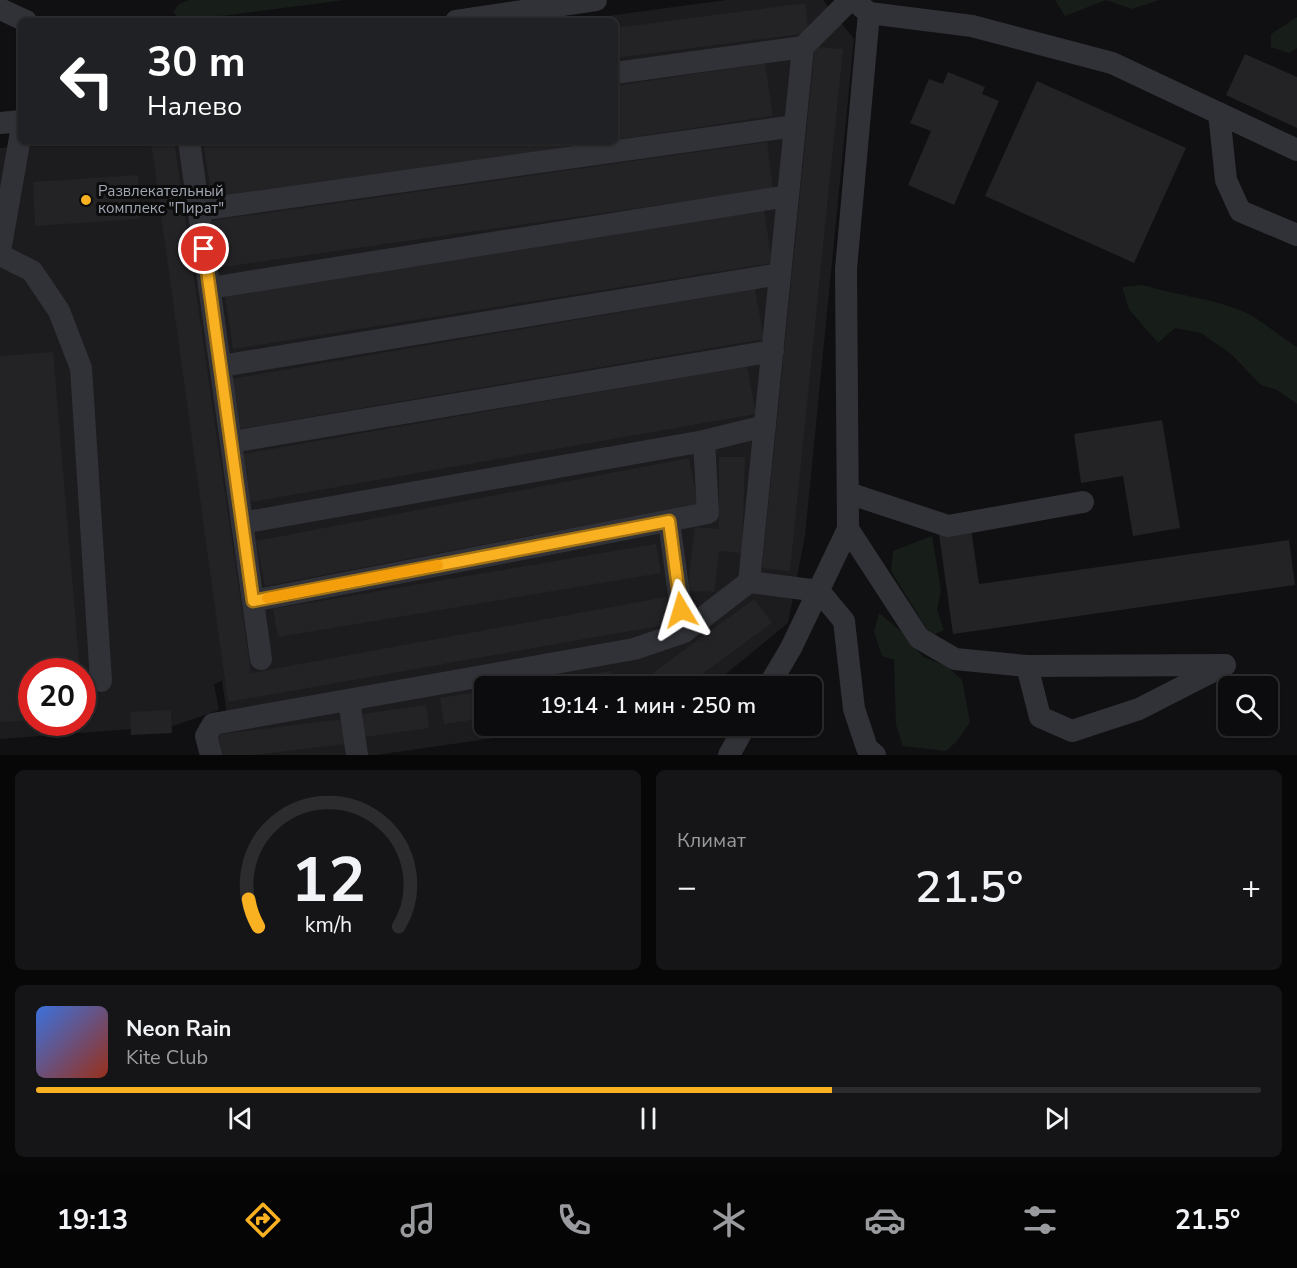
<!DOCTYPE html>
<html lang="ru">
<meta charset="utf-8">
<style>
body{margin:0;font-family:"Nunito Sans",sans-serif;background:#151517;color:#f1f3f6;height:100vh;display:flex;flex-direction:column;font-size:22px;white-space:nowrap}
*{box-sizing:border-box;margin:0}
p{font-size:20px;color:#9a9b9e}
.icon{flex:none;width:33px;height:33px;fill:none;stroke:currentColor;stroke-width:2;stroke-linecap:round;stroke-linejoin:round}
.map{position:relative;height:755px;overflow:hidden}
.sheet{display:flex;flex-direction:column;gap:15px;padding:15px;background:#070708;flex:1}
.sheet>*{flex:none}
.hud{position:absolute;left:18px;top:18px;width:600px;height:126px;border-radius:9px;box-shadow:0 2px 4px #0004,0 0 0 2px #2c2c2e;background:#202124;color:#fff;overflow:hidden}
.tools{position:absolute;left:1218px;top:676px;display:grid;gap:12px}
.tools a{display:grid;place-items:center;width:60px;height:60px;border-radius:9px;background:#0c0c0e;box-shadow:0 2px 4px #0004,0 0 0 2px #2c2c2e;font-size:30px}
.speed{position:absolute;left:18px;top:658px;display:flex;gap:12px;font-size:30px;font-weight:700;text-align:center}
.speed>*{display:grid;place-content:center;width:78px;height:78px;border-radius:50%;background:#0c0c0e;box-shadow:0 2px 4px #0004,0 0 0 2px #2c2c2e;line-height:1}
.speed .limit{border:9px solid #d22;background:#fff;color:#111}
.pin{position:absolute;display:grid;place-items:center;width:51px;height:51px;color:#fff;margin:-26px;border:3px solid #fff;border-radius:50%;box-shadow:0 2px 6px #0007}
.me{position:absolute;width:66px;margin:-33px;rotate:353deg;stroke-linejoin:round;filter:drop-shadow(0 0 4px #0008)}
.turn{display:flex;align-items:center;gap:21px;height:126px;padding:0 30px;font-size:27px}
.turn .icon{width:78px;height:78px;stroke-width:2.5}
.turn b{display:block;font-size:42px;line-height:51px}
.big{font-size:45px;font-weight:600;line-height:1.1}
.sheet .tile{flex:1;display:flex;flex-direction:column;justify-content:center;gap:9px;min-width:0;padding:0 21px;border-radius:9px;background:#151517}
.sheet .dial{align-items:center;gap:0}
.dial svg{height:156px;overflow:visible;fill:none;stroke:#2c2c2e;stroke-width:7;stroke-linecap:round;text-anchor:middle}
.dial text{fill:#f1f3f6;stroke:none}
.song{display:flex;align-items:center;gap:18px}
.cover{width:72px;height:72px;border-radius:9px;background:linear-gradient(135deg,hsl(220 70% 55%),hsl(10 70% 35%))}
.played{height:6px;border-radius:3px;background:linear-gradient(90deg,#f9b122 65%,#2c2c2e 65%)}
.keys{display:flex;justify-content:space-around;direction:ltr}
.heat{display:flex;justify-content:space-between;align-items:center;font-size:33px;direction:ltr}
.sheet .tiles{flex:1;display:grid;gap:15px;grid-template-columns:1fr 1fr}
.tile:last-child{grid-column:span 2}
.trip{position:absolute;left:474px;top:676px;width:348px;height:60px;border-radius:9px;background:#0c0c0e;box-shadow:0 2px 4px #0004,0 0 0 2px #2c2c2e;font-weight:600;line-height:60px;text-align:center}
.menu{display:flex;height:96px;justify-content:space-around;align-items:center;background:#050506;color:#9a9b9e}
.menu .icon{width:42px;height:42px}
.menu .active{color:#f9b122}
.menu b{font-size:27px;color:#f1f3f6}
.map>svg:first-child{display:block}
.built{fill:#1c1c1f;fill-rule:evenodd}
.green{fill:#171d18}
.building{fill:#232326}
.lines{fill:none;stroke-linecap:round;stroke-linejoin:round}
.minor{stroke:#313237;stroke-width:22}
.route-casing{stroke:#a27316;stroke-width:15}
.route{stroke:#f9b122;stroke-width:10}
.slow{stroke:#f59e0b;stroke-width:10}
.poi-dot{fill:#f9b122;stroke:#0c0c0d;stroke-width:2}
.labels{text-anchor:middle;stroke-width:6;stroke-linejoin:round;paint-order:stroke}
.poi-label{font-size:15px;fill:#a1a7b3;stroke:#0c0c0d;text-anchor:start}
</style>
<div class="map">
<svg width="1297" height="755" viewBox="0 0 1297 755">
<rect width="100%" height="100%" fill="#101012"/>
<path class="built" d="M726 0H823L854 39 805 536 788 623 710 687H484V726H578L376 755H203L199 724 227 716 222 681 214 684 219 710 173 726 0 739V148L116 141H615V21H570ZM32 672H82V723H32Z"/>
<path class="green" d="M189 0H345L182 21 173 12 179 4Z
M1055 0H1159L1132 9 1106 0 1065 16Z
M1297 17V48L1289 53 1271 47V34Z
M1143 285C1176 295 1210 298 1242 311 1261 319 1279 336 1297 347V404L1277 390 1261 385 1231 354 1201 333 1175 328 1158 343 1129 309 1122 287Z
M932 536 941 590 937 610 944 630 931 636 891 571 893 551Z
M879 613 902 632 923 657 947 666 962 680 970 722 957 741 946 751 903 746 896 725 894 660 882 656 874 632Z"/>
<path class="building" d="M805 3 809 33 615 58V28Z
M815 47 843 49 790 571 762 568Z
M1245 54 1297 77V128L1226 95Z
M765 63 773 116 615 140V86Z
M948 72 985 87 982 94 999 101 954 205 908 185 931 131 910 123 929 79 943 84Z
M1037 81 1186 148 1134 263 985 196Z
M151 141H174L251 673 666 597 670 624 228 702Z
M245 141H599V142L212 200 204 147Z
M767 142 773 189 216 268 209 221Z
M138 175 140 219 35 226 33 182Z
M764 210 772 263 233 349 225 296Z
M755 289 764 339 239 429 231 379Z
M53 352 80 672H32V720L0 722V356Z
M747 366 756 414 245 503 237 455Z
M1162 420 1180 528 1133 536 1123 476 1081 483 1074 434Z
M719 457H745L742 553 719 551 714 592 687 591 695 527 719 529Z
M689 458 698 504 265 586 256 541Z
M971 529 979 584 1289 540 1295 585 953 634 939 534Z
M656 544 661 573 278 637 273 609Z
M754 599 772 623 684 687H664L654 672Z
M611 671 614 687H518V686Z
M484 691V718L444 724 440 698Z
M426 705 429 728 365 737 362 714Z
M171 710 172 733 131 735 130 712Z
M342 719 345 744 255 755H218L215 735Z"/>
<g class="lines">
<path class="minor" d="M0 9 26 21
M869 13 972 26 1112 63 1297 150
M456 21 596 0
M803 47 850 0
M615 73 803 47 749 582 684 632
M1219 113 1226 180 1240 211 1297 235
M0 123 21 121
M189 141 261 659
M199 210 795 126
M0 251 21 132
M0 255 32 271 59 311 81 368 101 681
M210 288 788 196
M221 366 780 274
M231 442 773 351
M848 493 948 526 1083 502
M242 523 704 441 765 426
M848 529 919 638 955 659 1027 666 1040 717 1072 731 1139 709 1225 665 1027 666
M749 582 819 591 844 621 854 709 867 748 875 755
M253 601 708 513 704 441
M768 687 791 648 848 529 846 269 869 13 853 0
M349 700 357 755
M211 755 206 736 213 724 634 649 684 632 669 521
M729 755 745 726"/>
</g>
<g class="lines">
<defs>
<path id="route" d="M204 249 253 601 669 521 681 610"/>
</defs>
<use href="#route" class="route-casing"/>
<use href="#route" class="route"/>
<path class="slow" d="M267 598 438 565"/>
</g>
<circle class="poi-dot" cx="86" cy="200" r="6"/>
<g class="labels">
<g class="poi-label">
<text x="98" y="196">Развлекательный<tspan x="98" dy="17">комплекс "Пират"</tspan></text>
</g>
</g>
</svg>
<div class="tools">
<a><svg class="icon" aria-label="search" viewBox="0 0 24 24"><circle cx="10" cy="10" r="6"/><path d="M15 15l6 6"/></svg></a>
</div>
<div class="speed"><div class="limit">20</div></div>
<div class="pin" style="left:204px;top:249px;background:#d93025"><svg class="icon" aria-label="arrive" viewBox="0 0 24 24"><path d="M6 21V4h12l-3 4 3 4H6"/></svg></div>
<svg class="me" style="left:681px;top:610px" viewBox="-20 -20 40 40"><path d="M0-17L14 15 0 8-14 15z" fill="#f9b122" stroke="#fff" stroke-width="4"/></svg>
<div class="trip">19:14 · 1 мин · 250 m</div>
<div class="hud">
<div class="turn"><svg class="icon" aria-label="left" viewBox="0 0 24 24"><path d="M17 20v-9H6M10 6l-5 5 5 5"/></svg><div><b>30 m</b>Налево</div></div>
</div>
</div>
<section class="sheet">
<div class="tiles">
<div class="tile dial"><svg viewBox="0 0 100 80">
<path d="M14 69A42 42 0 1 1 86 69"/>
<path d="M14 69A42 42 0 0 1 9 55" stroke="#f9b122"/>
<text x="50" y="56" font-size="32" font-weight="700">12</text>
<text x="50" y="72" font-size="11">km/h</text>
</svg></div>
<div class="tile"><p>Климат</p>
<div class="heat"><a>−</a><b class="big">21.5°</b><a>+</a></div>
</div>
<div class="tile">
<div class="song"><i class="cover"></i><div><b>Neon Rain</b><p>Kite Club</p></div></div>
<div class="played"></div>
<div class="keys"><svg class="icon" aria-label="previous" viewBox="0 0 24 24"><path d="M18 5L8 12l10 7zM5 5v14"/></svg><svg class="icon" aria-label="pause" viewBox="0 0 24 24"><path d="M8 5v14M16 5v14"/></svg><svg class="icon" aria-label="next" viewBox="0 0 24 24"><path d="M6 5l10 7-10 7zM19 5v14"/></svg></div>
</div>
</div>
</section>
<nav class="menu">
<b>19:13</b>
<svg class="icon active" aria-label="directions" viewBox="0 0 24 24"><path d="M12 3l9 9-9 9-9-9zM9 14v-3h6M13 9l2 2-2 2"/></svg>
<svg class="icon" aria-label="music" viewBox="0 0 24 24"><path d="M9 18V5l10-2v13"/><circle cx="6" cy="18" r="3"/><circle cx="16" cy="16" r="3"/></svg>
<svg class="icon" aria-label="phone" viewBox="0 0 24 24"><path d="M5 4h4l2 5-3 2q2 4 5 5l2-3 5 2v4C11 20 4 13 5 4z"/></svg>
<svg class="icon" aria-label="climate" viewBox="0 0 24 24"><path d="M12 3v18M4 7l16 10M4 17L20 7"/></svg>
<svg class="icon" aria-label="car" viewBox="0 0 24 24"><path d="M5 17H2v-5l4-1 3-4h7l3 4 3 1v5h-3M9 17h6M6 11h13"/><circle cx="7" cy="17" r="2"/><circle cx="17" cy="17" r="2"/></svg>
<svg class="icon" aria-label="filters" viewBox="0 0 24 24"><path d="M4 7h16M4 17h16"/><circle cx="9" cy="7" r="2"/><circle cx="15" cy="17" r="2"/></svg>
<b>21.5°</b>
</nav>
